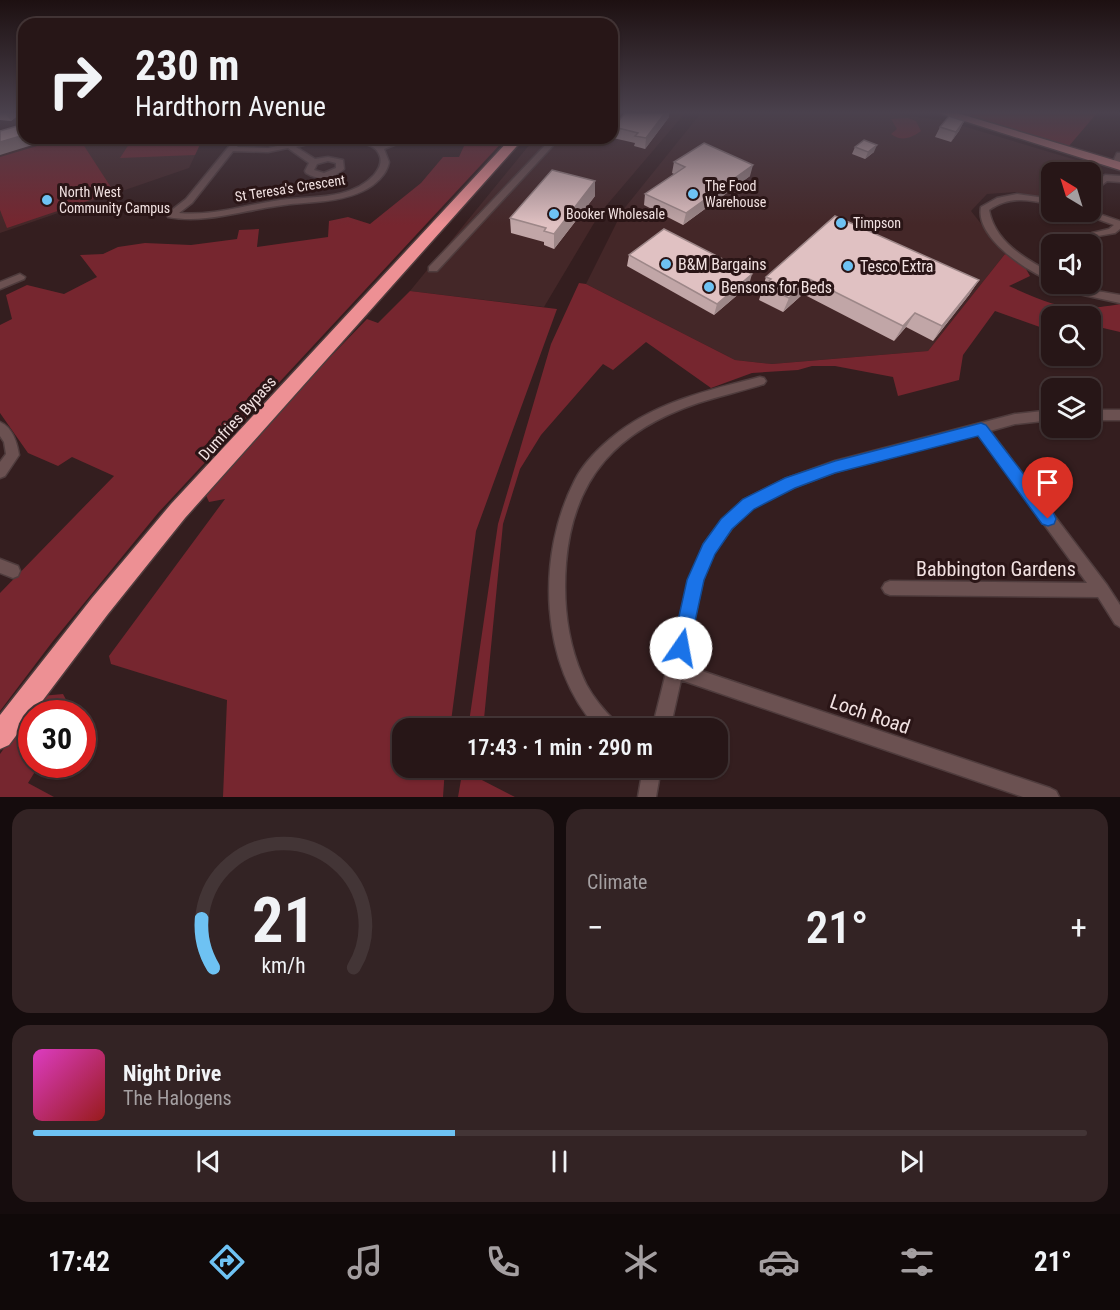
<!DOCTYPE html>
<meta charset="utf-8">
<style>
body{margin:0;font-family:"Roboto Condensed",sans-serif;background:#332324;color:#f1f3f6;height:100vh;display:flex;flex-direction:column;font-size:22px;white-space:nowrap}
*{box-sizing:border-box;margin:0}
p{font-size:20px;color:#a49fa1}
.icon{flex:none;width:33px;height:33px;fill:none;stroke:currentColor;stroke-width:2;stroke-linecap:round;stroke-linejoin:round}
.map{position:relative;height:797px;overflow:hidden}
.sheet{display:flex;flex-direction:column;gap:12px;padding:12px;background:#150c0d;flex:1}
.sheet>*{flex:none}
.guide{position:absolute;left:18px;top:18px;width:600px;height:126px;border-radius:18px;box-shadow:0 2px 4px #0004,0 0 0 2px #433536;background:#271617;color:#f1f3f6;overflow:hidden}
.needle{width:39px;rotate:322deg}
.buttons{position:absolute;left:1041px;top:162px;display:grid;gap:12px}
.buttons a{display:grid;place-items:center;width:60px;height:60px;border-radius:12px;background:#271617;box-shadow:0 2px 4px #0004,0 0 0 2px #433536;font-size:30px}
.speed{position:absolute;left:18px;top:700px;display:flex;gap:12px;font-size:30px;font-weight:700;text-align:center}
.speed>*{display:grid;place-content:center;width:78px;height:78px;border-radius:50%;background:#271617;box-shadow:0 2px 4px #0004,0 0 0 2px #433536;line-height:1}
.speed .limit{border:9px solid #d22;background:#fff;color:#111}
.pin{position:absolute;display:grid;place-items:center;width:51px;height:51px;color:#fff;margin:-62px -26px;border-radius:50% 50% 50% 0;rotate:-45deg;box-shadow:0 0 6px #0007}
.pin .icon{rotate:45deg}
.me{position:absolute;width:66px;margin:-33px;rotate:12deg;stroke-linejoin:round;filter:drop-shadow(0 0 4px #0008)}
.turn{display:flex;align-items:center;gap:21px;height:126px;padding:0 18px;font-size:27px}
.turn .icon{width:78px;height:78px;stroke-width:2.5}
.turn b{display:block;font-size:42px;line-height:51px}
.big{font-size:45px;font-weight:600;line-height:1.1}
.sheet .tile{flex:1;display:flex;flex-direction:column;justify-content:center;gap:9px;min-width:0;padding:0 21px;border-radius:18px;background:#332324}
.sheet .dial{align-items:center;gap:0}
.dial svg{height:156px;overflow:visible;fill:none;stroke:#433536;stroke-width:7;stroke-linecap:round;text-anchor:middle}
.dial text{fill:#f1f3f6;stroke:none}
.song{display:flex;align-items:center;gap:18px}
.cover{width:72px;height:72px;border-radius:9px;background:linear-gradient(135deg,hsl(310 70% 55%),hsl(0 70% 35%))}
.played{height:6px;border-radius:3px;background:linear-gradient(90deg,#6ec2f3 40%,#433536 40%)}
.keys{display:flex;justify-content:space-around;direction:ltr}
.heat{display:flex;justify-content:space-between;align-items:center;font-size:33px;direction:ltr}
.sheet .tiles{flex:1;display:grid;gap:12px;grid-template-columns:1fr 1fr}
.tile:last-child{grid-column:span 2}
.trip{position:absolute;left:392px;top:718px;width:336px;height:60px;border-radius:18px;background:#271617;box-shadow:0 2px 4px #0004,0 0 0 2px #433536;font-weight:600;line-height:60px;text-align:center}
.menu{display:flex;height:96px;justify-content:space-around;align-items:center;background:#100909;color:#a49fa1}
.menu .icon{width:42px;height:42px}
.menu .on{color:#6ec2f3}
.menu b{font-size:27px;color:#f1f3f6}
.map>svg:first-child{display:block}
.built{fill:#442728}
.green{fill:#76262f}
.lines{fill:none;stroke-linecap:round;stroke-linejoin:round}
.street-casing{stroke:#4f3c3d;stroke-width:3}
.primary-casing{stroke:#4f3c3d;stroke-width:3}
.highway-casing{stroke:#4f3c3d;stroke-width:3}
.street{fill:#6b5151;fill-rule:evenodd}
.primary{fill:#b97779;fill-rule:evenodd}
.highway{fill:#ed9094;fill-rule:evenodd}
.wall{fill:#c1a6a7}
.shaded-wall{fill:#9d8788}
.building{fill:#e0c1c2;stroke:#9d8788;stroke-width:1.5}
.route{fill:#1a73e8;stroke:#114b97;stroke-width:1.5}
.poi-dot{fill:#6ec2f3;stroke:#2a1516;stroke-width:2}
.labels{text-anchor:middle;stroke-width:6;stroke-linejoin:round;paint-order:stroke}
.far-poi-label{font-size:14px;fill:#f2e2e2;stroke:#2a1516;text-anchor:start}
.far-street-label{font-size:14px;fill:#f2e2e2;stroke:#2a1516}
.poi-label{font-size:16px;fill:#f2e2e2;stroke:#2a1516;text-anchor:start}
.street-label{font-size:16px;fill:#f2e2e2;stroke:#2a1516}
.near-street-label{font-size:20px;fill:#f2e2e2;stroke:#2a1516}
</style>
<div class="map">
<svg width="1120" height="797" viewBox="0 0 1120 797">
<rect width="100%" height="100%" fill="#341e1f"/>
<path class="built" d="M612 113H685L600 213 544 307 410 291 535 138H612Z
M701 113H886L946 121 1086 163 1087 172H1052L1051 200 1016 192 987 194 971 211 1005 254 928 351 772 364 735 360 586 284 623 210Z
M0 131 24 138H203L189 168 0 233Z"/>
<path class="green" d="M957 113H1097L1069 146Z
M908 118 916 121 921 131C911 138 902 142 891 134L897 129 891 119Z
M64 138H79L114 192 7 228 0 210V157Z
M133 138H203L195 155 120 158Z
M475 138H506L158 513 53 641 0 711V593L114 476 72 457 58 466 28 453 0 413V325L12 319 6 295 27 285 64 294 97 277 80 255 103 254 118 247 145 243 191 245 237 239 239 230 259 229 257 247 328 237 329 221 348 217 370 224 421 183 443 157H459L464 146Z
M1005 254 1022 262 1030 276 1009 286C1053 306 1071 313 1120 304V332L1103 328 1091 336 1090 316H1052L1051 331 995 311 963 355 959 380 898 396 893 377 835 366H812L798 370 752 373 711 388 646 342 613 370 603 364 541 435 520 469 503 524 483 729H468L498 524 551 344 579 283 586 284 735 360 772 364 928 351Z
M410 291 557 309 476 531 450 729H402V768H445L443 797H223L227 700 111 664 109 656 225 499 209 502 205 493 311 377 367 319 378 323Z
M63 694 72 711 70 714H32V765H39L28 783 54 797H0V754L41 696Z
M463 768H479L478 778 515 797H458Z"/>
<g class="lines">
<defs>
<path id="street" d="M236 138H244L237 147 268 148 315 138H331L296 147 315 159 328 157 343 160 344 169C333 179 319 181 306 173L305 171 309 163 288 148 268 152 233 151 192 203 179 213C211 216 243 206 274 201 307 195 349 202 374 175 379 169 383 162 379 154 374 142 357 144 348 138H363L380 145 400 138 409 139 384 149 389 162C387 175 374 186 363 191 336 204 305 201 277 206 241 211 204 224 168 217V213L186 199ZM328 161 336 163V168L324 173 314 170 317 164Z
M552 138H560L437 271H429V267Z
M1117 153H1120V164L1116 166 1112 164Z
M1105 175 1120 176V182L1107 181 1090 194V187Z
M1017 194 1052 199V205C1029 199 1009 196 989 210 995 242 1025 259 1052 273V281C1027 272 975 237 981 207L997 198Z
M1090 211 1120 221V229L1115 233 1092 237V233L1109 229 1114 225 1078 212Z
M20 274 25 277 24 279 0 289V282Z
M1058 284H1071L1085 289 1120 295V303L1079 294Z
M760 377 764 378 766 381 764 384C742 391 720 396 698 403 618 430 573 477 566 563 563 601 567 640 582 675 587 688 597 702 607 713 612 719 619 722 622 729H598C539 666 536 555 575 480 583 464 597 450 610 439 652 403 708 390 760 377Z
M1052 410V420L1015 424 990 431 1107 585 1120 605V627L1115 624 1098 597 890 595 885 593 882 588 885 583 890 581 1087 583 978 434 835 472 795 487 753 508 732 528 714 553 703 580 684 665 1050 788 1056 791 1059 797H1023L681 680 670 729H652L689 580 704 544 722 520 743 500 785 479 835 461 1015 414Z
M1090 410H1120V420H1090Z
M0 422C13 428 17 442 19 455L5 476 0 478V462L6 454 4 442 0 436Z
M0 559 18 566 20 571 18 576 13 578 0 573Z
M643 768H661L656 797H638Z"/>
<path id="primary" d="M939 113H957L1120 162V170Z"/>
<path id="highway" d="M511 138H524L185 518 108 614 9 745 0 749V715L92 598 171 504Z"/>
</defs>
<use href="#street" class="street-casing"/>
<use href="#primary" class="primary-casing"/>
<use href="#highway" class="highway-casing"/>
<use href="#street" class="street"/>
<use href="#primary" class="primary"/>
<use href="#highway" class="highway"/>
</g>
<path class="wall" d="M0 113H21L11 121 0 120Z
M625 113H669V117L645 149 634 146 635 143 613 138 614 127Z
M964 121 959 131 951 142 935 137 940 127Z
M855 147 874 152 865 159 852 154Z
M674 162 750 176 683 225 644 205 645 194 674 174 672 173Z
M595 196 554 249 544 245V242L511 233 510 218Z
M629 255 749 285 714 315 627 266Z
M766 277 979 280 969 295 933 341 906 327 894 341 803 294 783 312 759 300Z"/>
<path class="shaded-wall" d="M5 113H21L11 121Z
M665 113H669V117L645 149 646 138Z
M964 121 959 131 951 142 956 132Z
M24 135V138H55L0 155V142Z
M877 145 874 152 865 159 868 152Z
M753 165 750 176 683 225 686 213Z
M595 181V196L554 249V234Z
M752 274 749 285 714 315 717 304Z
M809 279 803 294 783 312 789 298Z
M979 280 969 295 933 341 942 326Z
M915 313 906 327 894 341 903 326Z"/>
<path class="building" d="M625 113H665L646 138 635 136 638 133 614 127Z
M949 116 964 121 956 132 940 127Z
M24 124V135L0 142V131Z
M864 140 877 145 868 152 855 147Z
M704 143 753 165 686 213 645 194 685 167 674 162Z
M552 170 595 181 554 234 544 231 546 228 510 218Z
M835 216 979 280 942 326 915 313 903 326 809 279 789 298 764 285 771 279 766 277Z
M664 229 752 274 717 304 629 255Z"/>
<linearGradient id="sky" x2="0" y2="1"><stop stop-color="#1d1011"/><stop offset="0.5" stop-color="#4a414d"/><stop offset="1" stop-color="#4a414d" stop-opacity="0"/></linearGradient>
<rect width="1120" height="225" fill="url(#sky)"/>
<path class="route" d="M981 423 986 425 1054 514 1056 519 1054 524 1048 526 1042 524 978 436 835 473 795 488 754 509 732 529 715 554 704 580 688 654 681 657 675 654 672 648 687 580 703 544 721 519 743 499 785 478 835 461Z"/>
<g class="poi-dot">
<circle cx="693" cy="194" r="6"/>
<circle cx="47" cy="200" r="6"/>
<circle cx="554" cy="214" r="6"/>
<circle cx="841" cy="223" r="6"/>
<circle cx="666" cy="264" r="6"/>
<circle cx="848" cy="266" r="6"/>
<circle cx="709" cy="287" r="6"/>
</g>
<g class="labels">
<g class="far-poi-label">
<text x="705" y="191">The Food<tspan x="705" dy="16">Warehouse</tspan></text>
<text x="59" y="197">North West<tspan x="59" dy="16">Community Campus</tspan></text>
<text x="566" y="219">Booker Wholesale</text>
<text x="853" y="228">Timpson</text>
</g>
<g class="far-street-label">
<text transform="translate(290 188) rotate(-9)" y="5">St Teresa's Crescent</text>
</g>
<g class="poi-label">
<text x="678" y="270">B&amp;M Bargains</text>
<text x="860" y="272">Tesco Extra</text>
<text x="721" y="293">Bensons for Beds</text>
</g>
<g class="street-label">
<text transform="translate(237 418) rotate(-48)" y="6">Dumfries Bypass</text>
</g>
<g class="near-street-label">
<text x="996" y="576">Babbington Gardens</text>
<text transform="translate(870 714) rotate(19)" y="7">Loch Road</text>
</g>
</g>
</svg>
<div class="buttons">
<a><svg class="needle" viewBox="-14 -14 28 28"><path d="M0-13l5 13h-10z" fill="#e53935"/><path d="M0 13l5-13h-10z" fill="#a49fa1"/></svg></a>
<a><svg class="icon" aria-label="sound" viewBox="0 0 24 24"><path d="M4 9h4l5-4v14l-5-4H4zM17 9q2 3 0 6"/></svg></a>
<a><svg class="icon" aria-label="search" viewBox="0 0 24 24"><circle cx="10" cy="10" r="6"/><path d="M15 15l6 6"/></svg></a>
<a><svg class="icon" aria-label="layers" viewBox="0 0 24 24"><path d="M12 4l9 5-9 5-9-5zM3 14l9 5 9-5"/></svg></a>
</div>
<div class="speed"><div class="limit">30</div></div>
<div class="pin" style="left:1048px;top:519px;background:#d93025"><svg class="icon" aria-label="arrive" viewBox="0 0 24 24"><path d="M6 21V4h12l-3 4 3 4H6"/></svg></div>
<svg class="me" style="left:681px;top:648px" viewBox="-20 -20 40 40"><circle r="19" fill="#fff"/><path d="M0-13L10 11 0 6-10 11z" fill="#1a73e8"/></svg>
<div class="trip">17:43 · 1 min · 290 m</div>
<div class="guide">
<div class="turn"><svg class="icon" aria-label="right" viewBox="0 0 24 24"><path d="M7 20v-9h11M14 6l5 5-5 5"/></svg><div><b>230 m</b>Hardthorn Avenue</div></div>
</div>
</div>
<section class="sheet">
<div class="tiles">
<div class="tile dial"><svg viewBox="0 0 100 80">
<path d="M14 69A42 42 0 1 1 86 69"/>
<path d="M14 69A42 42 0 0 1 8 44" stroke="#6ec2f3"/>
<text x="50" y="56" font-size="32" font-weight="700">21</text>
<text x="50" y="72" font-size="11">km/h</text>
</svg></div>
<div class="tile"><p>Climate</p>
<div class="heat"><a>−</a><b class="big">21°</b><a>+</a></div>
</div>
<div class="tile">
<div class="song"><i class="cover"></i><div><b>Night Drive</b><p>The Halogens</p></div></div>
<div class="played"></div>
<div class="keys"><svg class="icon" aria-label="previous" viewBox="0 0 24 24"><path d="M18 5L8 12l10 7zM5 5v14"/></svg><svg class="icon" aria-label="pause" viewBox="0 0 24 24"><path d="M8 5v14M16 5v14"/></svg><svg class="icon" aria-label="next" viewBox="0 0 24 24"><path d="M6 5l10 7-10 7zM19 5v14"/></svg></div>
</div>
</div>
</section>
<nav class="menu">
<b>17:42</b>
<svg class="icon on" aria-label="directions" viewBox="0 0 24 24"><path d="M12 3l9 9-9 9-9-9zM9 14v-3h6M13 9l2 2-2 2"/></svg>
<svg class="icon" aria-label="music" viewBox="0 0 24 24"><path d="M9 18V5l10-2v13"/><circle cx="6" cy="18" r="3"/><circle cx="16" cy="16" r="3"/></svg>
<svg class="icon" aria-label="phone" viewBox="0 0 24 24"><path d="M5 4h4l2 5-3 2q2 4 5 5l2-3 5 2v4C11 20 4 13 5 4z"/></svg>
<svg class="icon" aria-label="climate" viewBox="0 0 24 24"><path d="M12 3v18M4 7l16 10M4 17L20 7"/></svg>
<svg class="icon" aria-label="car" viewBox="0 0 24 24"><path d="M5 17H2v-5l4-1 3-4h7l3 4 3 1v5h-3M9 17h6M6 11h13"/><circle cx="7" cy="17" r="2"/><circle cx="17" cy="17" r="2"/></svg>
<svg class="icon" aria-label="filters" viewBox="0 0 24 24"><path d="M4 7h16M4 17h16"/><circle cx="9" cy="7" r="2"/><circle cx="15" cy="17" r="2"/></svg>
<b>21°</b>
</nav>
